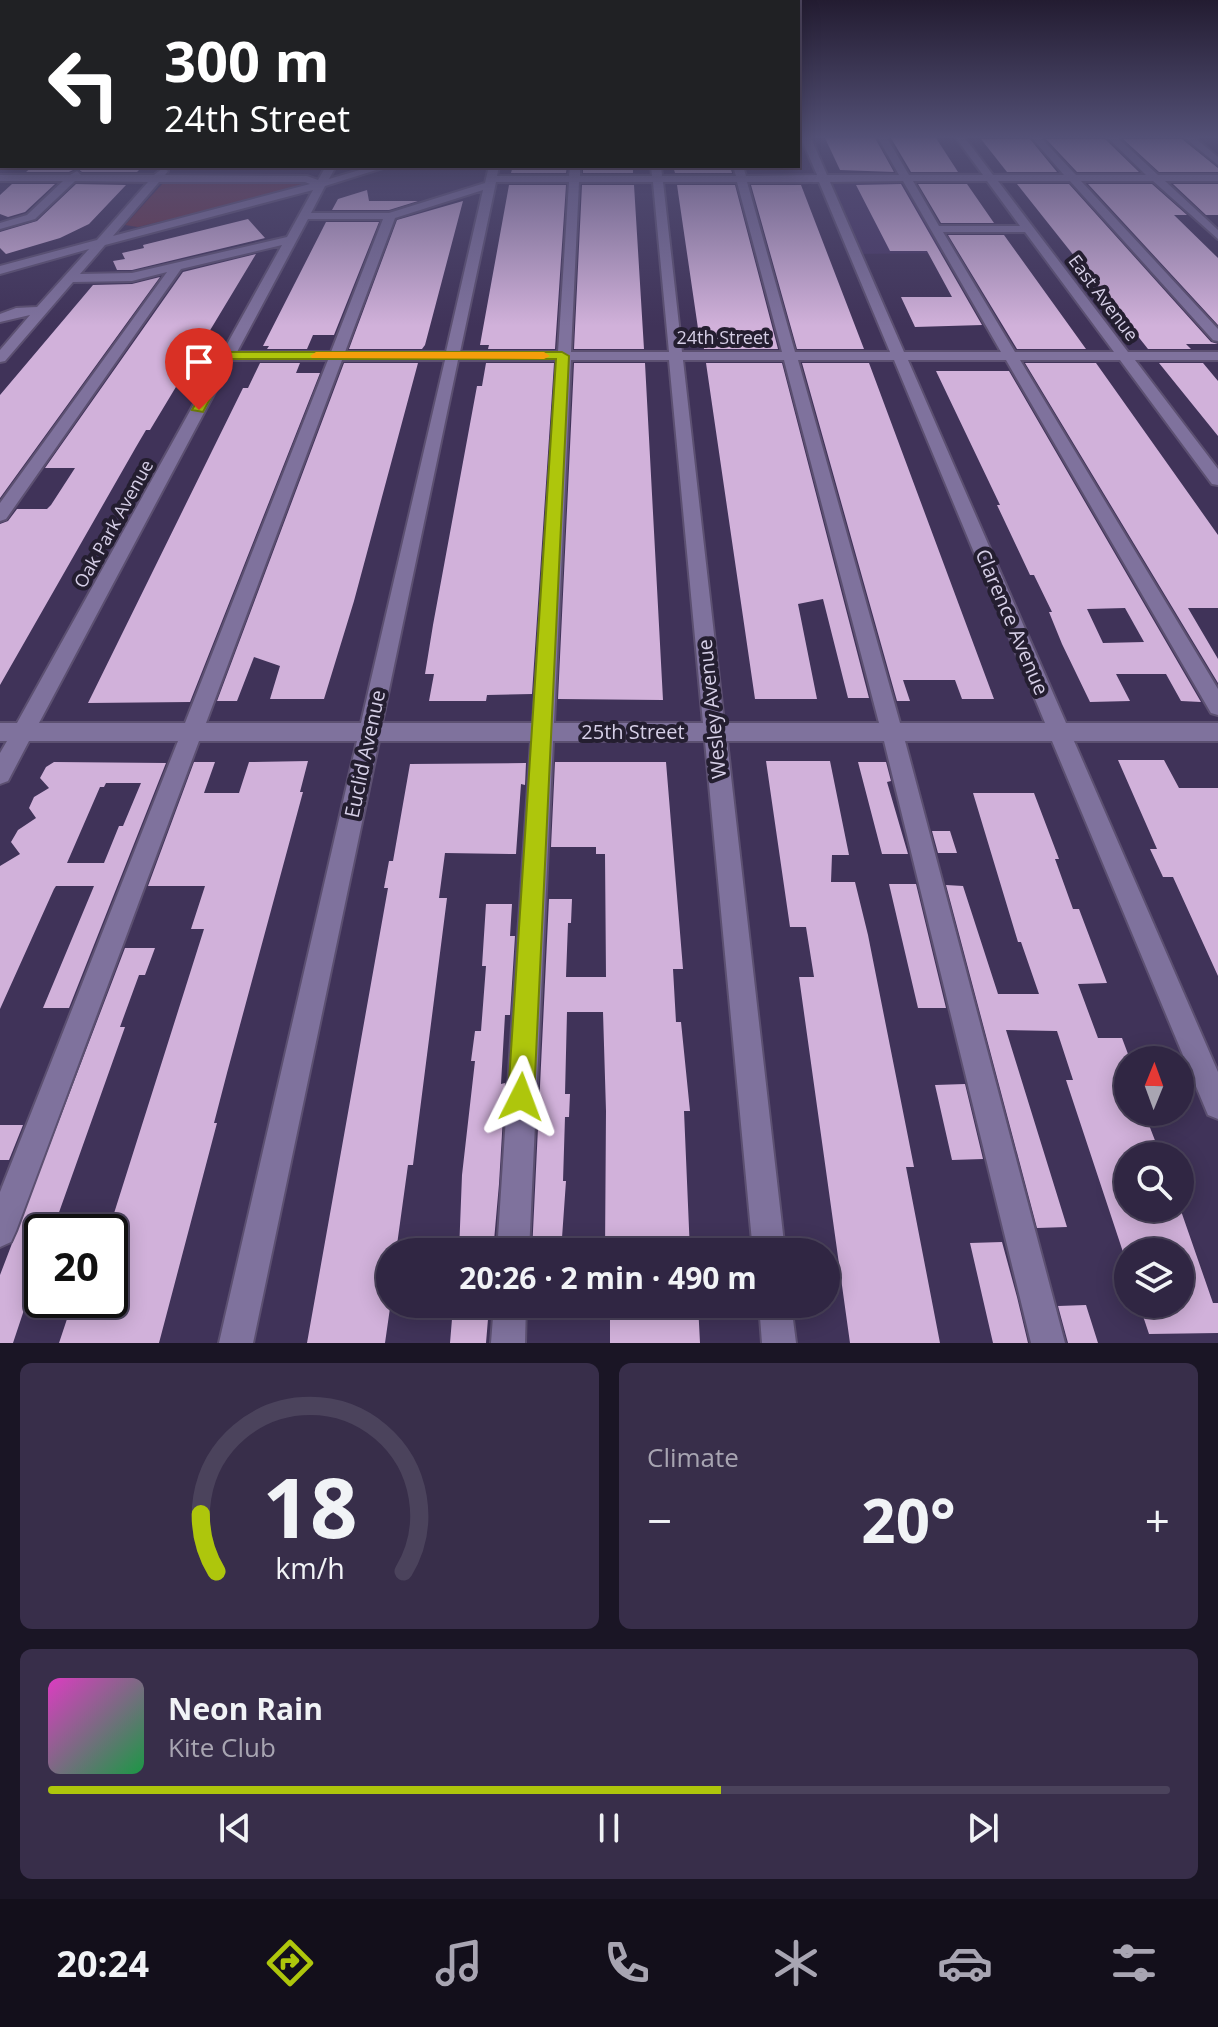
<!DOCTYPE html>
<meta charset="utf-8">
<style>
body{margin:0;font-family:"Open Sans",sans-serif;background:#382e4a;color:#f1f3f6;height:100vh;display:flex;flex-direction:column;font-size:30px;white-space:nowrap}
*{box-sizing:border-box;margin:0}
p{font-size:26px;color:#a8a5b2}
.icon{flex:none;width:44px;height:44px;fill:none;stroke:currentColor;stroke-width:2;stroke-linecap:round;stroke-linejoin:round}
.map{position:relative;height:1343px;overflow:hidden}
.panel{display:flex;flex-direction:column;gap:20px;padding:20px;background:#1a1525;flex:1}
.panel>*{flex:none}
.guide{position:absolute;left:0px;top:0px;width:800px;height:168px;box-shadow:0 4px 20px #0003,0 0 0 2px #4b435c;background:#202124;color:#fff;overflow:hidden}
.needle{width:52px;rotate:1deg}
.fabs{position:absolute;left:1114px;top:1046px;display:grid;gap:16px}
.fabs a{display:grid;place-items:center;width:80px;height:80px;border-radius:50%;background:#302643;box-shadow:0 4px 20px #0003,0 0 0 2px #4b435c;font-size:40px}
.speed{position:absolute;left:24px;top:1214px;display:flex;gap:16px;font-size:40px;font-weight:700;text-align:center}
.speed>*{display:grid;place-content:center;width:104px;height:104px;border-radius:50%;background:#302643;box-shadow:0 4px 20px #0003,0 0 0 2px #4b435c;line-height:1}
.speed .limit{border:4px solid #111;border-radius:12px;background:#fff;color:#111}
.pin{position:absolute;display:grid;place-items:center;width:68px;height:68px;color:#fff;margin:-82px -34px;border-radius:50% 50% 50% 0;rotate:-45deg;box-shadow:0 0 8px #0007}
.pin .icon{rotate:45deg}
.me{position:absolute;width:88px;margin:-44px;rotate:3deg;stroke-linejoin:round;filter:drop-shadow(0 0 6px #0008)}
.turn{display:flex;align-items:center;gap:28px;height:168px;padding:0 32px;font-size:36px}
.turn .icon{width:104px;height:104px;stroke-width:2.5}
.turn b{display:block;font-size:56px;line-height:68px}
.big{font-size:60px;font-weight:700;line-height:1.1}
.panel .widget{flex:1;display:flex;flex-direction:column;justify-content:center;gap:12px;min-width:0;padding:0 28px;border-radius:12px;background:#382e4a}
.panel .dial{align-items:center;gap:0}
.dial svg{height:208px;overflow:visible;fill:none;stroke:#4b435c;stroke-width:7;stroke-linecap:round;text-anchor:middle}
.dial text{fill:#f1f3f6;stroke:none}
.song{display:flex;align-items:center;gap:24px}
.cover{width:96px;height:96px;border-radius:12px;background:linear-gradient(135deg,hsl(310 70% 55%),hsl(140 70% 35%))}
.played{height:8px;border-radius:4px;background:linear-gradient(90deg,#aec60c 60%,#4b435c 60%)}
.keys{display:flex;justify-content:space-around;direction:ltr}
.heat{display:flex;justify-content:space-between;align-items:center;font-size:44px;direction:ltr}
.panel .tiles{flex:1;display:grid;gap:20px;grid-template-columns:1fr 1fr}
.widget:last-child{grid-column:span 2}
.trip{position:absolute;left:376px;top:1238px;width:464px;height:80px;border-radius:40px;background:#302643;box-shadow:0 4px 20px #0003,0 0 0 2px #4b435c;font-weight:700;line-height:80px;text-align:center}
.tabs{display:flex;height:128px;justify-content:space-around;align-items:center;background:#130f1b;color:#a8a5b2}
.tabs .icon{width:56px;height:56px}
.tabs .active{color:#aec60c}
.tabs b{font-size:36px;color:#f1f3f6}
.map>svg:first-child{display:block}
.built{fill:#483866}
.green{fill:#6a3649}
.building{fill:#d1b1da;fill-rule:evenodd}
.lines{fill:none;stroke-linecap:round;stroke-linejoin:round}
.minor-casing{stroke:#5c5071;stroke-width:4}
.minor{fill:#7f729d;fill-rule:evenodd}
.route{fill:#aec60c;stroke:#718108;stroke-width:2}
.slow{fill:#f59e0b}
.labels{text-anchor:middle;stroke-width:8;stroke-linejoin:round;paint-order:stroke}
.far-street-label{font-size:18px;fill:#d6cfe7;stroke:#241e30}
.street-label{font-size:20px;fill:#d6cfe7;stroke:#241e30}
</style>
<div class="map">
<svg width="1218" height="1343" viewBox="0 0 1218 1343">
<rect width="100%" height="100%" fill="#403359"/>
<path class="built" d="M905 177 952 253 853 254 820 178Z"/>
<path class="green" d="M301 181 308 183 275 194 138 227 125 225 164 182Z"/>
<path class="building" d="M825 138H875L894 172 840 170Z
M891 138H936L958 172H911Z
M981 139H1030L1057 172H1007Z
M1046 139H1105L1139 172H1077Z
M1123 139H1182L1218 168V172H1159Z
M33 166H143L137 172H82L77 168 69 172H26Z
M513 166H567L566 173H511Z
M583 166H633V173H583Z
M673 166H730L732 173H675Z
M12 184H55L25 212 8 217 0 214V195Z
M76 184 126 185 89 224 60 238 6 254 0 248V232L37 221Z
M901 184 982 325 915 327 901 297H952L927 251H890L856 185Z
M918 184H967L994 223H941Z
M1017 184H1069L1211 342 1218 344H1186L1191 349H1148Z
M1088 184H1152L1187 215H1174L1218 258V325Z
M1173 184H1218V215H1206Z
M509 185H566L555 349H488L489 345H480Z
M582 185H634L644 349H574Z
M677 185H735L778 349H704L703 342H700Z
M751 185H801L864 349H797Z
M367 190 369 201H418L389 210H332L338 199Z
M463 201 425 345 422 349H349L397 220Z
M248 219 265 238 132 270H117L113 261 125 259 122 253 144 248 143 245Z
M326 222H379L334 335H313L307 349H267L269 346H263Z
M948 235H1004L1086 349H1017Z
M256 254 150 430H146L136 447 0 685V524L8 521 17 509H47L51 505 75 468H45L183 272Z
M160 277 0 498V395L93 285 132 284Z
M260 363H300L296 373H320L190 702 88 703 243 388H248Z
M344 363H418L354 601 324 699H270L280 666 254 657 237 701H217Z
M486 363H554L532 694 487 695 486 701H429L434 674H425L433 625 477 386H482Z
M574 363H645L663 700 558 699Z
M706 363H782L869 698H848L823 599 798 604 817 699H755Z
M802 363H869L994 699H962L955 680H903L910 701H897Z
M1025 363H1096L1218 535V608H1188L1218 659V683Z
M1159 363H1203L1218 381V436Z
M936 371H1009L1201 702 1181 701 1166 674H1116L1130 701 1090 702 1062 644 1049 612H1052L1034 575H1030L997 505H1000ZM1125 608 1144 642 1103 643 1087 609Z
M1118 760H1164L1179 788H1218V976L1173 877H1163L1150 849H1157Z
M308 761 300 792H303L227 1073 214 1123H217L159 1343H59L72 1304H110V1226L204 929H191L205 886H148L194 762H215L204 793H239L249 762Z
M766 761H830L849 855H832L831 882H855L868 935 914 1167H906L940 1343H850L799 977H814L806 927H790Z
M54 762 166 763 69 1008H43L94 886H56L54 889 0 1009V866L20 854 11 842 18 830 36 818 29 808 34 797 49 788 40 778 46 767ZM106 783H141L123 826H119L104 863H67L100 787H104Z
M555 762H666L683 969H673L676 1022H681L690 1111H684L690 1252H605L606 1111 603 1012H567L565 1094H570L569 1117H565L563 1181H566L561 1252H532L549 899H572L571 923H568L566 977H606L605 854H596V847H551Z
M858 762H886L891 781 887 782 908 854H882Z
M526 763 525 785 521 784 516 854 445 853 439 898H447L413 1165H408L396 1252H390V1308L385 1343H307L388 888H384L389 861H393L410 764Z
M973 793H1034L1059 859H1055L1073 909H1079L1107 983 1078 984 1098 1038H1122L1128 1054V1112H1144L1161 1156H1128V1208H1180L1213 1303H1218V1333L1149 1334 1139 1304H1180V1252H1123L1066 1080H1073L1057 1031 1006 1030 1067 1227 1037 1228 946 885 963 886 998 994H1039L1021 942H1018Z
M932 831H950L957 853H938Z
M889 884H916L946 1008H918Z
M486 904H512L510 936H515L510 1015H505L501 1084 505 1083 499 1184 493 1252H459L462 1175 475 1061H471L475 1031H481L486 966H482Z
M125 948H155L145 975H139L120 1027H125L52 1232H42V1256L13 1343H0V1275Z
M965 1084 983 1159 952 1160 935 1085Z
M0 1125H23L9 1160H0Z
M1002 1242 1017 1297 1028 1343H993L970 1243Z
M610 1304H698L700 1343H610Z
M1086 1305 1098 1343H1068L1058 1306Z
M453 1307H489L486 1343H450Z"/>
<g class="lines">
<defs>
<path id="minor" d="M801 138H811L827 175H899L878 138H887L909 175H983L956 138H965L993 175H1064L1032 138H1041L1076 175H1146L1108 138H1118L1158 175H1218V181H1165L1218 230V239L1153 181H1081L1218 329V341L1213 340 1070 181H998L1128 352H1218V360H1135L1218 469V485L1212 484 1120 360H1020L1218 689V715L1211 713 1006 360H908L1066 723H1218V741H1074L1218 1072V1119L1208 1115 1052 741H905L1065 1343H1031L884 741H727L785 1252H753L705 741H553L529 1252H497L531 741H379L253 1343H219L357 741H199L16 1231 11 1242 0 1247V1192L178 741H29L8 781 0 784V753L7 741H0V723H17L282 245 181 269 6 519 0 521V503L167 272 132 281 73 282 5 361 0 362V350L30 315 0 322V314L16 308 37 307 89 249 0 274V266L97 240 148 182 75 181 35 219 0 229V223L27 215 63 181H0V175H70L77 171 81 175H154L163 168 168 171 165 175 307 176 318 180 326 166H336L329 179 373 166H389L325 186 311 213H389L485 183 489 166H499L497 176H569L570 166H580V176H652L651 166H661L662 176H736L733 166H743L746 176 817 175ZM903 181 1001 352H904L830 182ZM913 181H987L1020 226H939ZM159 182H305L310 184 113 236ZM496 182H569L558 352H460ZM579 182H653L669 352H571ZM663 182H737L782 352H682ZM747 182H819L890 352H795ZM313 190 287 237 132 273 80 274 105 245ZM483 190 446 352H345L395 218ZM308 219H383L331 352H237ZM943 232H1025L1114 352H1015ZM232 360H328L185 723H39ZM342 360H445L361 723H206ZM458 360H557L533 723H382ZM571 360H669L703 723H554ZM683 360H784L879 723H724ZM798 360H894L1045 723H900Z
M1185 138H1195L1218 157V165Z
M494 1304H526L525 1343H491Z
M759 1304H791L796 1343H762Z"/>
</defs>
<use href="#minor" class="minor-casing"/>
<use href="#minor" class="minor"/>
</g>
<linearGradient id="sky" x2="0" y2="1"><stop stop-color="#231c31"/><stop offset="0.42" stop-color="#535076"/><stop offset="1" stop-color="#535076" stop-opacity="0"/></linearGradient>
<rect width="1218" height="326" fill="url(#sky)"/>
<path class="route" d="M562 352 569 356 534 1097 531 1106 521 1110 512 1106 508 1097 556 359H232L203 412 192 410 222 356 228 352Z"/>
<path class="slow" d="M316 352H544L550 356 544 359 312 358 310 356Z"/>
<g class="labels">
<g class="far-street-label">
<text transform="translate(1103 298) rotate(53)" y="6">East Avenue</text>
<text x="723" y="344">24th Street</text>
<text transform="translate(114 524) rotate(-61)" y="6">Oak Park Avenue</text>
</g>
<g class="street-label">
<text transform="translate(1012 622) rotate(67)" y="7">Clarence Avenue</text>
<text transform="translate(712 709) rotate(-96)" y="7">Wesley Avenue</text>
<text x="633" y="739">25th Street</text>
<text transform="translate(365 754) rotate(-78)" y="7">Euclid Avenue</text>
</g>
</g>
</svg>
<div class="fabs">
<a><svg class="needle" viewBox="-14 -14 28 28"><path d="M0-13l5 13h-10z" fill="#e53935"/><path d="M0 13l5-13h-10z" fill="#a8a5b2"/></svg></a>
<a><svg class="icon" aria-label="search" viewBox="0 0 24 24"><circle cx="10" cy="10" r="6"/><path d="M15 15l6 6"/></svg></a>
<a><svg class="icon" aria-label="layers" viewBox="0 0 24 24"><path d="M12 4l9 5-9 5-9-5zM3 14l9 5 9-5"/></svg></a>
</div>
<div class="speed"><div class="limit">20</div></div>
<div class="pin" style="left:199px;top:410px;background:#d93025"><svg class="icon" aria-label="arrive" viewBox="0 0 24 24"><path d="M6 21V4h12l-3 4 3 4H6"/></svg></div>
<svg class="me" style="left:521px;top:1097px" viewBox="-20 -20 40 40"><path d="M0-17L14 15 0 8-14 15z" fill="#aec60c" stroke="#fff" stroke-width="4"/></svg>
<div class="trip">20:26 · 2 min · 490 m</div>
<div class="guide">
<div class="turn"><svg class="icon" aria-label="left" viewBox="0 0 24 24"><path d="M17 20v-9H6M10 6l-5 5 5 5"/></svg><div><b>300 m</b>24th Street</div></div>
</div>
</div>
<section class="panel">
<div class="tiles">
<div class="widget dial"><svg viewBox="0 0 100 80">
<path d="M14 69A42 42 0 1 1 86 69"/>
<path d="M14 69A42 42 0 0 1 8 47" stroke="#aec60c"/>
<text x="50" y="56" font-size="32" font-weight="700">18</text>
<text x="50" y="72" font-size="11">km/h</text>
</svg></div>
<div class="widget"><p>Climate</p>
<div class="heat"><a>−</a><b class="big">20°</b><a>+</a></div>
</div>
<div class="widget">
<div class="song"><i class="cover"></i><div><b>Neon Rain</b><p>Kite Club</p></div></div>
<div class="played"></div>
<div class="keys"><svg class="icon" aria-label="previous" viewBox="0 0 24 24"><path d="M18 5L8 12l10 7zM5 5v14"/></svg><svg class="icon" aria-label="pause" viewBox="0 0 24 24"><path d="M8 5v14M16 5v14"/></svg><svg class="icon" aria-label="next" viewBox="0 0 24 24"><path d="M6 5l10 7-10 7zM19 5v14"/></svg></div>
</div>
</div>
</section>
<nav class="tabs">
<b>20:24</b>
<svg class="icon active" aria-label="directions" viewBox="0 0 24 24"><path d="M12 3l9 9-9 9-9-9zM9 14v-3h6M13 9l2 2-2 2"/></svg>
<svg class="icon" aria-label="music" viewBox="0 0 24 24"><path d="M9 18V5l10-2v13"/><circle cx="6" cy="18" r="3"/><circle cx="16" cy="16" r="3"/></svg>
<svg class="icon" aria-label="phone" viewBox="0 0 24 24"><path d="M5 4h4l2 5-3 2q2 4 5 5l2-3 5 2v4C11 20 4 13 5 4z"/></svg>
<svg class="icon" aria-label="climate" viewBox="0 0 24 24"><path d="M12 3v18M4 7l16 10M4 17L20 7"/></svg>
<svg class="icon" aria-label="car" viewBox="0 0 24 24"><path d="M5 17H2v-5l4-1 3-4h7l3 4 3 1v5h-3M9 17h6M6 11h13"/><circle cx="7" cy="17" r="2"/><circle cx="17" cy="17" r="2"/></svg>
<svg class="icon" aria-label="filters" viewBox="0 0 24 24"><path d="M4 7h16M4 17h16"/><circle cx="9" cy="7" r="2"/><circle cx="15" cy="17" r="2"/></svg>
</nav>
